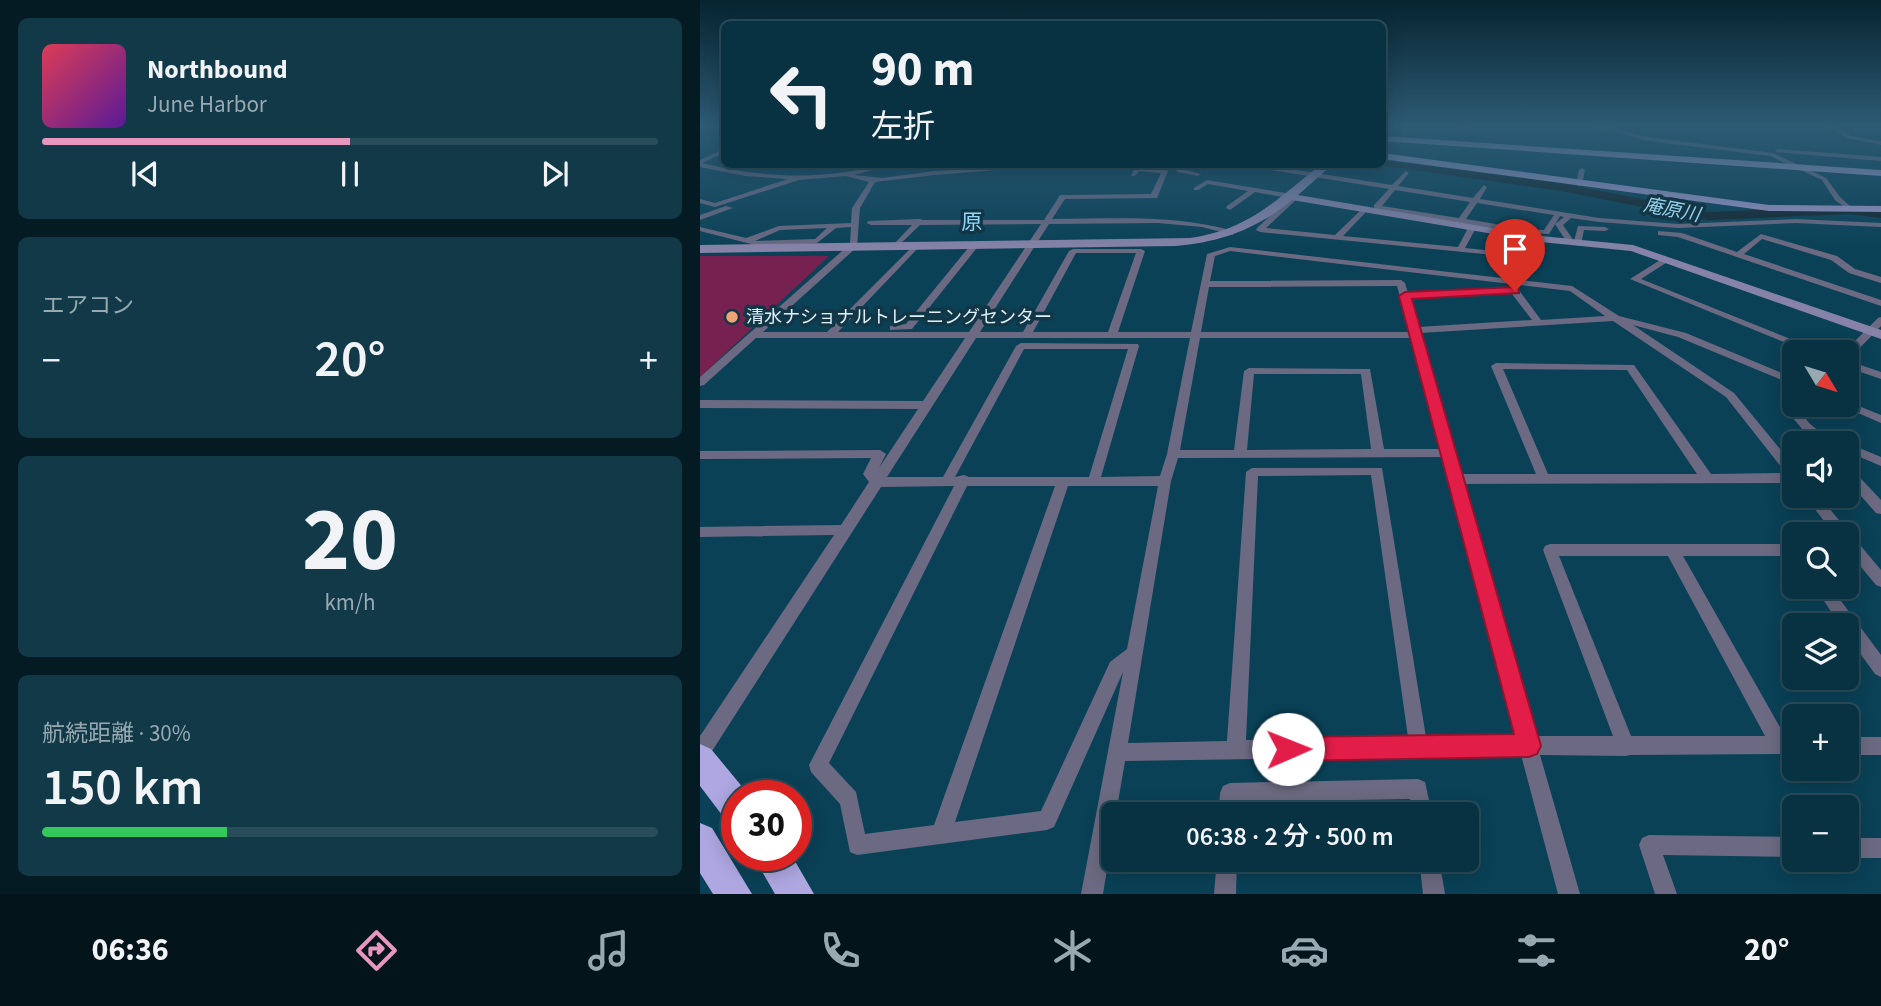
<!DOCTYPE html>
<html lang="ja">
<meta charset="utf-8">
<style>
body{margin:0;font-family:"Source Sans 3","Noto Sans JP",sans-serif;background:#113948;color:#f1f3f6;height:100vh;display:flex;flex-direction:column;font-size:26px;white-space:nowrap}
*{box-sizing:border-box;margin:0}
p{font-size:23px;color:#98a9b1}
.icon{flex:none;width:38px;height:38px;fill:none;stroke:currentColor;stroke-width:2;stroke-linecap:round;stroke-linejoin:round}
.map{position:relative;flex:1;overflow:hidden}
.side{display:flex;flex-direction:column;gap:18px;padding:18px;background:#041b24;width:700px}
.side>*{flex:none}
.banner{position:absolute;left:21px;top:21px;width:665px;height:147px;border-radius:10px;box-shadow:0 4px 18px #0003,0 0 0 2px #294c5a;background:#083141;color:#f1f3f6;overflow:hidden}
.needle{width:46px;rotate:128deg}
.controls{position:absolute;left:1082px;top:340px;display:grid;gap:14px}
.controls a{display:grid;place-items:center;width:77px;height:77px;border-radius:10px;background:#083141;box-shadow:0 4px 18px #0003,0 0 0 2px #294c5a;font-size:35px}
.speed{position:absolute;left:21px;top:780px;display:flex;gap:14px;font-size:35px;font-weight:700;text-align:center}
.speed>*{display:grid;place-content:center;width:91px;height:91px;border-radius:50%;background:#083141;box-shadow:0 4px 18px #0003,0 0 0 2px #294c5a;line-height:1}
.speed .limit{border:10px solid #d22;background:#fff;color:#111}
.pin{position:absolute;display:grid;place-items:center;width:60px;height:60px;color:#fff;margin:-72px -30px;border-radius:50% 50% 50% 0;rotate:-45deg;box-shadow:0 0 7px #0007}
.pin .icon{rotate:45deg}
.me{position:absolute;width:77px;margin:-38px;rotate:89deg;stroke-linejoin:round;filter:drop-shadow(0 0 5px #0008)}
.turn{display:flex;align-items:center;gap:24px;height:147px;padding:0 35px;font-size:32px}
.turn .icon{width:91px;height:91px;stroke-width:2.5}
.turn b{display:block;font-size:49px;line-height:60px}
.big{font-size:52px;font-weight:600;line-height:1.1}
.side .widget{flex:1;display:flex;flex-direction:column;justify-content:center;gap:10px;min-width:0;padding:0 24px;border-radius:10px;background:#113948}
.side .dial{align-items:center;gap:0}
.dial b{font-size:91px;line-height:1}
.song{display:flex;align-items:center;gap:21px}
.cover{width:84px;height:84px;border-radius:10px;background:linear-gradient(135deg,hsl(350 70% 55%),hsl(270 70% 35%))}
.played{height:7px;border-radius:4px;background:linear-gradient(90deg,#e797bd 50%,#294c5a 50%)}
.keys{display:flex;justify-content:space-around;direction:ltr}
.heat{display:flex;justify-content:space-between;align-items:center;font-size:38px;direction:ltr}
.charge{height:10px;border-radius:5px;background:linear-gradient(90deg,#34c759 30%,#294c5a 0)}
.trip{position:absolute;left:401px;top:802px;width:378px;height:70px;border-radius:10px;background:#083141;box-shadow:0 4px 18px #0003,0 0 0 2px #294c5a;font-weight:600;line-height:70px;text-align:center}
.tab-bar{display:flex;height:112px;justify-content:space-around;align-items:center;background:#03141a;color:#98a9b1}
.tab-bar .icon{width:49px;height:49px}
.tab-bar .selected{color:#e797bd}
.tab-bar b{font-size:32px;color:#f1f3f6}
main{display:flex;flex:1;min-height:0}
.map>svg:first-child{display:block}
.green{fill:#772151}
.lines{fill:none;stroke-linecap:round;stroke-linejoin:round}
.river{fill:#13262e;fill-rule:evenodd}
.street{fill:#6c6a82;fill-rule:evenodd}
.secondary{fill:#8783a8;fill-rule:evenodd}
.primary{fill:#9c96c6;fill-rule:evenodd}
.highway{fill:#aea7e1;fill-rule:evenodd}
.route{fill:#e11d48;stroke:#92132f;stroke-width:2}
.poi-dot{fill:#efa377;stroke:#123645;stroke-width:2.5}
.labels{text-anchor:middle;stroke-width:7;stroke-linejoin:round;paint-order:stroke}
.far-poi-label{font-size:18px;fill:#ddf1fb;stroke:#123645;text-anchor:start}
.far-water-label{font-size:19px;font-style:italic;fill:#98d1ed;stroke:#123645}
.far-quarter-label{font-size:21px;fill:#93d6f7;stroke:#123645}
</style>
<main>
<section class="side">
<div class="widget">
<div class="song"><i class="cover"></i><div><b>Northbound</b><p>June Harbor</p></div></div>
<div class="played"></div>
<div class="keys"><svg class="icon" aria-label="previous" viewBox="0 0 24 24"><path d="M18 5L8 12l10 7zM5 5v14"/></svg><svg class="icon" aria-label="pause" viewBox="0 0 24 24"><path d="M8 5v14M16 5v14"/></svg><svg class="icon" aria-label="next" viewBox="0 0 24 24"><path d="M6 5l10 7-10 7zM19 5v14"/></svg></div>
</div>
<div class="widget"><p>エアコン</p>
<div class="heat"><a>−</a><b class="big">20°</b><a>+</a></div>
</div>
<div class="widget dial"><b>20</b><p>km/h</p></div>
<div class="widget"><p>航続距離 · 30%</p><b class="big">150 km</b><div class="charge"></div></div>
</section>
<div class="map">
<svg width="1181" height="894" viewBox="0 0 1181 894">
<rect width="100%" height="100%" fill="#0a4157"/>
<path class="green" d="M0 256H129L0 377Z"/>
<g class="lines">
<path class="river" d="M682 160 861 183 1008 212 1149 206 1181 210V218L1149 214 1008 220 861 191 678 165 682 164Z"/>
<path class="street" d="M756 125H794L758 128Z
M889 125H899L948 137 1073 153 1126 178 1140 197 1150 206 1146 208 1135 200 1122 180 1070 156 948 141Z
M1126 125H1133L1151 136 1181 141V145L1147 138Z
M24 149V153L2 163C49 175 98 179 146 172 162 170 178 164 194 164L154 175 182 178 235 171 369 164 235 175 175 182 160 208 157 247 63 332H127L217 242H220V246L138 332H269L341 224 220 225 198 246 194 244 212 225H171L167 223 168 221 220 219 223 220H344L360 195H363L451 194 461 173 439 171 435 176H431L434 169 437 167 465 169 468 171 457 198 365 199 352 219C413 219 474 214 533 231V235L502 227 458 223 349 224 280 332H323L369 251 373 249H441L445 251 418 332H491L507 254 530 247 872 286 919 316 986 333 1094 378V385L978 337 933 325 1034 393 1094 466V483L763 484 835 736H913L843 550 845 546 850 544H1094V556H983L1085 736H1094V754L930 755 926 756 840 755 880 894H858L821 755 425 761 416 814H413V832L403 894H381L423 672 354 827 347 830 157 855 150 852 140 804 111 772 109 765 254 486 181 487 7 759 0 761V736L134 535 0 537V527L141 525 169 482 163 474 171 458 0 459V451L180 450 186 454 179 468 218 409 0 408V400L223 401 265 338H56L4 385 0 386V377L150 244 151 227 136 228 117 243 59 246 0 231V227L46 238 79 226 151 223 152 208 169 182 146 176 99 180 15 207 0 203V199L15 203 88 179 45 176 0 167V160ZM127 228 115 239 55 241 80 230ZM530 251 870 291 905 316 841 320 818 289 815 288 708 293 705 283 701 280 510 281 515 256ZM376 253H436L408 332H333ZM697 286 710 332H501L509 287ZM812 294 832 320 718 327 710 299ZM913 321 1026 397 1086 473 1011 474 934 365 796 363 791 366 836 474H760L720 333ZM276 338H490L467 454 460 476 401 477 439 346 438 344 321 343 316 346 243 477H187ZM500 338H711L740 449H684L670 369 549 368 544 371 534 450H480ZM324 349H428L389 477H269L264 475 255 477ZM803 369 927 370 997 474H848ZM554 374H661L671 449 547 450ZM743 457 817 737H726L682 468H552L546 472 527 741 428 743 471 481 478 458ZM671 475 708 737 546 740 558 476ZM267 486H355L234 825 165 834 156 792 129 763ZM368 486H458L427 649 410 662 341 811 255 822ZM859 556H968L1065 736H931Z
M1077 149 1181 157V161L1075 152Z
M469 164H476L482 169 501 174 498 176 478 172Z
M514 164 571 166 692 185 706 171 709 173 698 186 773 198 784 185 787 187 780 199 899 218 978 224 1096 219 1181 223V227L1096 223 978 228 899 222 871 218 863 225 874 241 878 226 905 227 909 229 905 231 884 230 881 244H868L855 224 864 217 860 216 849 234 825 233 674 209V205L689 189 571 170ZM695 190 770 202 759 218 682 206ZM777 203 854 215 844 230 825 229 766 219Z
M882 168 885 170 882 184 879 186 876 184 879 170Z
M507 180 597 195V199L566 228 635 235 663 208 667 210 666 212 643 236 758 247 768 228 772 226 776 228 765 248 814 253 818 255 814 257 560 232 556 230 557 228 589 198 555 192 530 210 526 208 527 206 548 191 508 184 498 190H494V188Z
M26 206 33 208 0 220V215Z
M958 231 982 233 1037 252 1061 234 1137 256 1155 269 1181 277V283L1149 273 1131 260 1062 239 1044 254 1181 300V306L978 237 958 235Z
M273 242 280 244 212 329 190 330V326L206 324Z
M965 257 972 259 941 279 1123 352H1108L930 279Z
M1181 317V326L1150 358 1146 359V352H1144L1178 318Z
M1146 360 1181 372V379L1146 367Z
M1146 401 1181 415V423L1142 406 1140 404H1146Z
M1094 403 1105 404 1099 411C1104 416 1109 424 1115 428 1134 440 1159 447 1181 457V466L1146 451V443H1114L1087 411Z
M1146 466 1150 467 1181 500V514L1176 513 1146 479Z
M1104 495H1118L1181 570V587L1176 585 1146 549V534H1134Z
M1114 586H1130L1181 655V677L1175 674 1146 634V625H1140Z
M1146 737H1181V755H1146Z
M718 779 725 782 732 814H712L710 799 539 802V814H519L520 793 523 786 530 783Z
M949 835 1094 837V857L963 855 977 894H955L939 845 942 838Z
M1146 838H1181V858H1146Z
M517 859H537L536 894H514Z
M719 859H739L745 894H723Z"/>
<path class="secondary" d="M682 125H694L682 129Z
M721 125H772L768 127Z
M622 164H633L598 195 841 236 933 245 1181 330V339L931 251 841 242 592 200C557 229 521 242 476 246L0 253V245L490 238C551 229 576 199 622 164Z"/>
<path class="primary" d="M682 136 1181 170V176L682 141Z
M682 153 1069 205 1181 206V212L1069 211 682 159Z"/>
<path class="highway" d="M0 744 11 749 49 795 37 796V824L25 819 0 786Z
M0 823 12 828 52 894H13L0 873Z
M53 856H92L114 894H75Z"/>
</g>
<linearGradient id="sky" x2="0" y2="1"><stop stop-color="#062430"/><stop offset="0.5" stop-color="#2d5a74"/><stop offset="1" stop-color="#2d5a74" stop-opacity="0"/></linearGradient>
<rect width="1181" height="250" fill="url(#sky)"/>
<path class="route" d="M815 287 819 288V293L712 299 841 746 837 754 829 757 588 761 579 757 576 749 579 741 588 737 814 734 699 296 705 292Z"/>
<circle class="poi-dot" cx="32" cy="317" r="7"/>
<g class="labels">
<g class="far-poi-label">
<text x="46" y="323">清水ナショナルトレーニングセンター</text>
</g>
<g class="far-water-label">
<text transform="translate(972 209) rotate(11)" y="7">庵原川</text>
</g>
<g class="far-quarter-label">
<text x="272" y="229">原</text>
</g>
</g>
</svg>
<div class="controls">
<a><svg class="needle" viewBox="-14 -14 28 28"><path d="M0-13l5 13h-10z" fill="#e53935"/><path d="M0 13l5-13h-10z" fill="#98a9b1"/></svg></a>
<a><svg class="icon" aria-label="sound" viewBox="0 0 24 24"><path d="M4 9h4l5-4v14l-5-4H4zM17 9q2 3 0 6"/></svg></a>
<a><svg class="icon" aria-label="search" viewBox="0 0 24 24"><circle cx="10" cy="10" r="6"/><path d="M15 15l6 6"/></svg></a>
<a><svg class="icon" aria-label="layers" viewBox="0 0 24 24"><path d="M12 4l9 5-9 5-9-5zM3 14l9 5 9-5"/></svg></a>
<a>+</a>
<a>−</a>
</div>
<div class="speed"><div class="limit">30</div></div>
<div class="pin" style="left:815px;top:291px;background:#d93025"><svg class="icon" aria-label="arrive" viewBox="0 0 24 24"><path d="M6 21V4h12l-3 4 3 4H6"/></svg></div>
<svg class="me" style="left:588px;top:749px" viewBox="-20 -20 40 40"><circle r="19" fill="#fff"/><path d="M0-13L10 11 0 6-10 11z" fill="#e11d48"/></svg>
<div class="trip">06:38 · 2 分 · 500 m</div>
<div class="banner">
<div class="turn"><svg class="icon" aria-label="left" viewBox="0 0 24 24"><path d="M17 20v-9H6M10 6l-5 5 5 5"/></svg><div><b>90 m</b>左折</div></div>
</div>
</div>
</main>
<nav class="tab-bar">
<b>06:36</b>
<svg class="icon selected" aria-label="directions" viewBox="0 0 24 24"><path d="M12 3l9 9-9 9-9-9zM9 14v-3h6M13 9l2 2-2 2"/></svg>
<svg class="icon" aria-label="music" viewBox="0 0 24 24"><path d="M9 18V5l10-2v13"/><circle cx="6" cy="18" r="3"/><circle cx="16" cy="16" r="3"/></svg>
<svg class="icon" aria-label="phone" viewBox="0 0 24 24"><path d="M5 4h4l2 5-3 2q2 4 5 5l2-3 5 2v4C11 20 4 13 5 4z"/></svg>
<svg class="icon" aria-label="climate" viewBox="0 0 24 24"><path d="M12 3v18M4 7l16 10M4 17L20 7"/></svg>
<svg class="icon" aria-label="car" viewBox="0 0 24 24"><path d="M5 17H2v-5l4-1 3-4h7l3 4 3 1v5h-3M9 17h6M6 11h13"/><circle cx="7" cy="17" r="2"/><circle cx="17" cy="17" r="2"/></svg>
<svg class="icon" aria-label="filters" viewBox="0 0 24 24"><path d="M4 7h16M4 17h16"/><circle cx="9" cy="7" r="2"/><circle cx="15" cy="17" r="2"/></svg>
<b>20°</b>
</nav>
